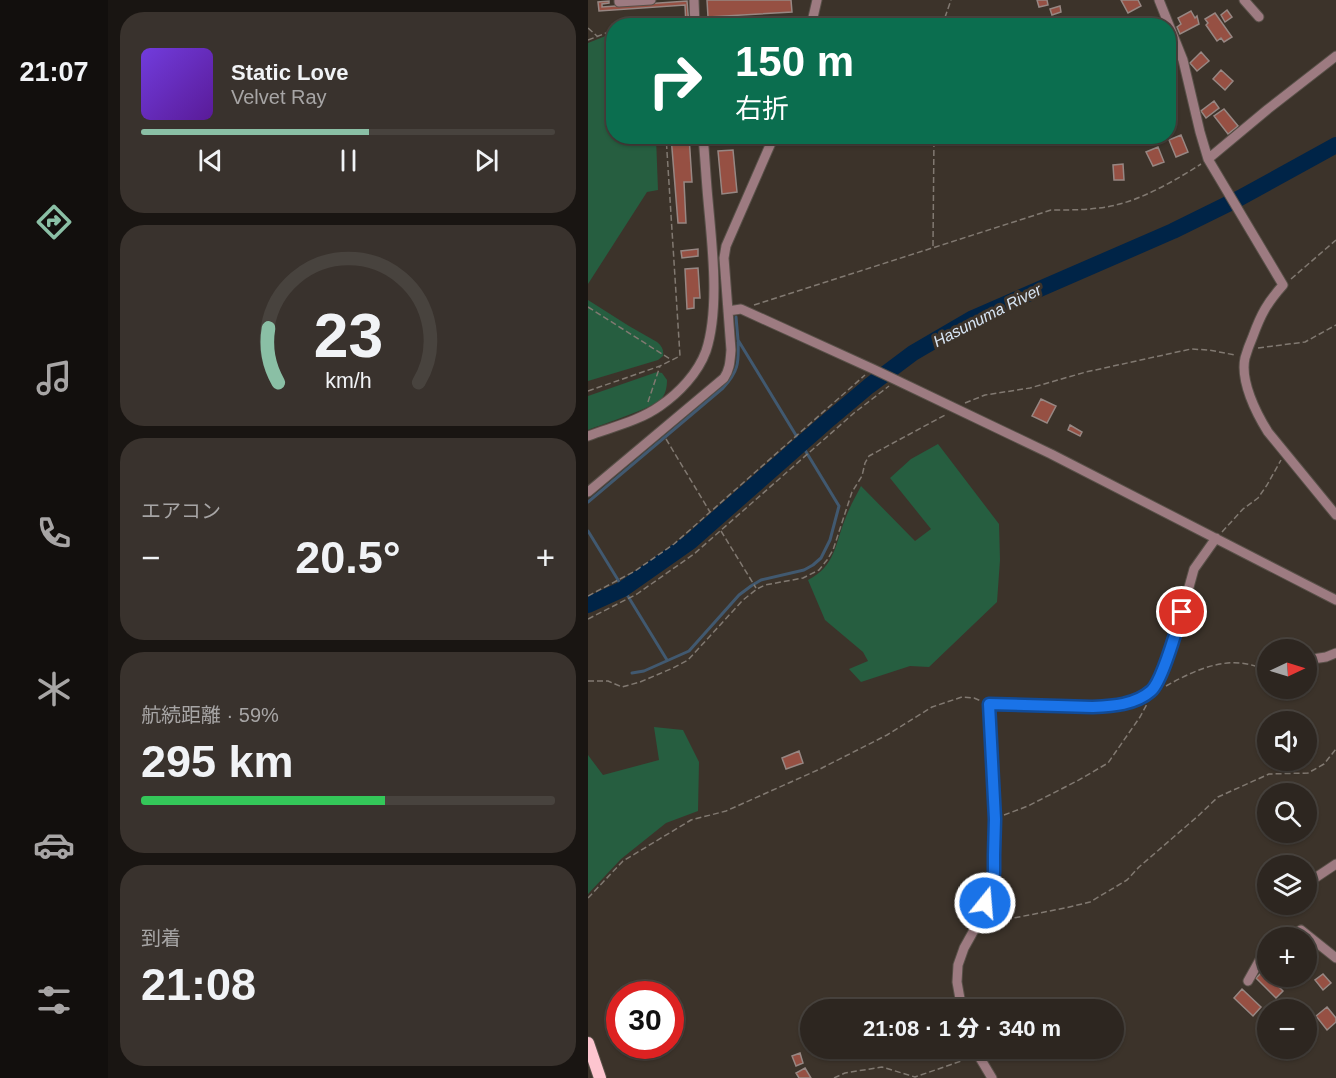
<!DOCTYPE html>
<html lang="ja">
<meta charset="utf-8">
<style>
body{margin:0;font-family:Helvetica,"Noto Sans JP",sans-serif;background:#39322d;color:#f1f3f6;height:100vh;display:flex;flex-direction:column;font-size:22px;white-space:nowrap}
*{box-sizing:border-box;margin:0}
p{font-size:20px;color:#a7a5a5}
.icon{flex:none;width:33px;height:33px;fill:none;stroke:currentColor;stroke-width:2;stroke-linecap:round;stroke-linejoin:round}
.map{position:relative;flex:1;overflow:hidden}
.side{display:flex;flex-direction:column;gap:12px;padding:12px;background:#191512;width:480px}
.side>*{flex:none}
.guide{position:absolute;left:18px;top:18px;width:570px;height:126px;border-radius:24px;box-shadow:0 2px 4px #0004,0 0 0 2px #48433e;background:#0b6e4f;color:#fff;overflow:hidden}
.needle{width:39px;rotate:86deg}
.controls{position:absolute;left:669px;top:639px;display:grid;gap:12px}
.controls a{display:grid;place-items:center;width:60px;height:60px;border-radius:50%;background:#2d2620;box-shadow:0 2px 4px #0004,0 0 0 2px #48433e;font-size:30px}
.speed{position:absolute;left:18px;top:981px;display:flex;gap:12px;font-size:30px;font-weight:700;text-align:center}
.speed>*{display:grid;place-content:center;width:78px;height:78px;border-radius:50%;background:#2d2620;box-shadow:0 2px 4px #0004,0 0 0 2px #48433e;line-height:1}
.speed .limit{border:9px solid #d22;background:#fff;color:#111}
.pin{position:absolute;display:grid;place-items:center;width:51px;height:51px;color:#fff;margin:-26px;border:3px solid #fff;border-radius:50%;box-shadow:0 2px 6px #0007}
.me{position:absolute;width:66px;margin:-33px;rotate:17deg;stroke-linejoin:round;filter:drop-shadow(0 0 4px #0008)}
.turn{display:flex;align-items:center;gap:21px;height:126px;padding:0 30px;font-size:27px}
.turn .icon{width:78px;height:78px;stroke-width:2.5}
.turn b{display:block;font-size:42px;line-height:51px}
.big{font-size:45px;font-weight:800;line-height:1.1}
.side .widget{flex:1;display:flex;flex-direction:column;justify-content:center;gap:9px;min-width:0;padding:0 21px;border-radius:24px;background:#39322d}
.side .dial{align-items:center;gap:0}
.dial svg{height:156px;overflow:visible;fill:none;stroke:#48433e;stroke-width:7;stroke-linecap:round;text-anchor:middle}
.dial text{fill:#f1f3f6;stroke:none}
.song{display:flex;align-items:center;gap:18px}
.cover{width:72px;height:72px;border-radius:9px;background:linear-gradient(135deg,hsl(260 70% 55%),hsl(270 70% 35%))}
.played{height:6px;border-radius:3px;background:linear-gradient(90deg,#8abfa5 55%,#48433e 55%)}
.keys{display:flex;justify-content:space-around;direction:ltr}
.heat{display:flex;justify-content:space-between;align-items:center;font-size:33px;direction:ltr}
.charge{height:9px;border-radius:4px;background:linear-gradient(90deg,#34c759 59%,#48433e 0)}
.trip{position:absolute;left:212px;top:999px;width:324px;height:60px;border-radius:30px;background:#2d2620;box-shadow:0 2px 4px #0004,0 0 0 2px #48433e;font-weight:800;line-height:60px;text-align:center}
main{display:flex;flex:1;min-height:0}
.tab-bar{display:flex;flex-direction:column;width:108px;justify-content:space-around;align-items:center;background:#120f0d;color:#a7a5a5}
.tab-bar .icon{width:42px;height:42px}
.tab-bar .active{color:#8abfa5}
.tab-bar b{font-size:27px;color:#f1f3f6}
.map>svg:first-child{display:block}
.green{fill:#265e40}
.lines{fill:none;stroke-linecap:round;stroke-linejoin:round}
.stream{stroke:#415970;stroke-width:3}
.river{stroke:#002447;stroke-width:16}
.building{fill:#965043;stroke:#978783;stroke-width:1.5}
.minor-casing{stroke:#585048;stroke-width:11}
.major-casing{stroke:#585048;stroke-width:14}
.path{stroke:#817971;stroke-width:1.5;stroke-dasharray:6 3;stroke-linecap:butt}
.minor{stroke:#9d7b81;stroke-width:9}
.major{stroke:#fdc5cf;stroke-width:12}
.route-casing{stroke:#114b97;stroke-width:15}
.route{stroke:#1a73e8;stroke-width:10}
.labels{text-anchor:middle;stroke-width:6;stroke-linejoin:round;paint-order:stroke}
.water-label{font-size:16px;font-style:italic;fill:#d7e5f4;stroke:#3c332a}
</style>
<main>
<nav class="tab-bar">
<b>21:07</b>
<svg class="icon active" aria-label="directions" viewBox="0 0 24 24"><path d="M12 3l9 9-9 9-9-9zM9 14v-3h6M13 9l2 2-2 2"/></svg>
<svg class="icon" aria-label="music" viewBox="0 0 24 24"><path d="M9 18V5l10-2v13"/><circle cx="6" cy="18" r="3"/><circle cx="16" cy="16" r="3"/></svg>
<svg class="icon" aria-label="phone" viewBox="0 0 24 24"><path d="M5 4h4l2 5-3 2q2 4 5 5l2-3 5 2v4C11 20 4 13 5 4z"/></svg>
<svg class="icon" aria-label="climate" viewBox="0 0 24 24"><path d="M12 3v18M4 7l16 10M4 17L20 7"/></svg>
<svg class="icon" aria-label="car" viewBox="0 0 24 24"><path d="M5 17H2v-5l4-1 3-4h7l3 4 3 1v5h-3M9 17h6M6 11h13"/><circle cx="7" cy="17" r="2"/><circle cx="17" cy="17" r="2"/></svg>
<svg class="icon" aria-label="filters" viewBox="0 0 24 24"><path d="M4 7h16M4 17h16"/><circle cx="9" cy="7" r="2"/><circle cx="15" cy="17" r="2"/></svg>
</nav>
<section class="side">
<div class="widget">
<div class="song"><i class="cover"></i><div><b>Static Love</b><p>Velvet Ray</p></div></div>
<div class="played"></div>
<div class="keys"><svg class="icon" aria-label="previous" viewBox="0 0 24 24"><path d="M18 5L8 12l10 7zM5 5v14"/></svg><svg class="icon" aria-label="pause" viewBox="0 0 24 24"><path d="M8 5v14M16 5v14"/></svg><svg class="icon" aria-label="next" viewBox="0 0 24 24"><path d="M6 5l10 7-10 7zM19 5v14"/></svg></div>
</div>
<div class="widget dial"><svg viewBox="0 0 100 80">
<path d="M14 69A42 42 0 1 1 86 69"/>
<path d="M14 69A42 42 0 0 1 9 41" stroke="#8abfa5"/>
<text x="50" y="56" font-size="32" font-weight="700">23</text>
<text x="50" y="72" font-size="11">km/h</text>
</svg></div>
<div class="widget"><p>エアコン</p>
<div class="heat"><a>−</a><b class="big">20.5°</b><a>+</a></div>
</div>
<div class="widget"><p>航続距離 · 59%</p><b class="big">295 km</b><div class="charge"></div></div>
<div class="widget"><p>到着</p><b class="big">21:08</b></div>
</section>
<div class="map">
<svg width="748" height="1078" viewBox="0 0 748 1078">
<rect width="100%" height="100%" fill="#3c332a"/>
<path class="green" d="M25 33 26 136 68 137 70 190 59 192 0 284V43Z
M0 300 41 326 69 342C74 346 76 350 75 356L70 360 0 381Z
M69 372 74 373 79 380C79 386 78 393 74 398 66 408 14 424 0 430V396Z
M350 444 411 524 412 560 409 602 341 667 322 666 273 682 261 669 280 661 275 652 237 620 220 580C248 566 247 543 258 517 262 506 268 496 273 486L327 541 343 529 302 478 323 459Z
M66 727 95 730 111 762 110 811 78 823 33 859 0 894V755L15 775 71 760Z"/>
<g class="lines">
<path class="stream" d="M0 502 135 388C150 372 151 363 150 342
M0 531 79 660
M44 673 56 671 101 651 151 595 163 586 173 580 216 570 225 565 233 558 242 540 251 506 150 340 148 317"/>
<path class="river" d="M0 605 35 589 102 542 237 423 281 386 325 353 385 318 585 231 650 199 748 145"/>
</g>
<path class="building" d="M119 0H203L204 12 120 17Z
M449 0H459L460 5 451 7Z
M533 0H550L553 6 540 13Z
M21 1V3L14 4V7L99 1 101 26H98L97 5 11 11 10 2Z
M472 6 473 12 464 15 462 9Z
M639 10 644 17 637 22 633 15Z
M603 11 607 18 609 16 611 24 592 34 589 27 593 24 590 18Z
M627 13 644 37 636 42 633 38 629 41 618 25 620 23 617 19Z
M613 52 621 61 609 71 602 63Z
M633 70 645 81 637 90 625 79Z
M626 101 631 108 618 118 613 111Z
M636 109 650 126 640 134 626 116Z
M593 135 600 152 588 157 581 140Z
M83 136H101L104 182H96L98 223H90Z
M570 147 576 162 565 166 558 152Z
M145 150 149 192 134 194 130 151Z
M535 164 536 180H526L525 165Z
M110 249V256L94 258 93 251Z
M110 268 112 298H106V308L99 309 97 269Z
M453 399 468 406 459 423 444 416Z
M482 425 494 432 492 436 480 430Z
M211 751 215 763 198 769 194 758Z
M675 971 695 991 688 998 668 978Z
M735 974 743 983 735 990 727 980Z
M654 989 673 1007 665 1016 646 998Z
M739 1007 748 1018V1022L739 1030 728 1016Z
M212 1053 215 1063 208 1066 204 1056Z
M217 1068 223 1078H211L208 1073Z"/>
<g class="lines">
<defs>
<path id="minor" d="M31 0V2L63 0
M106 0 107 26
M571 0 595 60 612 132 620 159 695 285C679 303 673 314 665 336 662 343 659 351 657 358 652 381 668 413 680 432L748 515
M656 0 671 17
M223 26 229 0
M116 139 155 136
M620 159 680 109 748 56
M140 311 153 309 285 369 463 454 748 600
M0 436C24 427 51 421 72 406 91 393 110 373 118 351 132 308 124 245 120 200 118 179 117 158 115 136
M0 492 136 378C142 369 142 361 143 350L136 258 138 246 186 136
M718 660 738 657 748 653
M676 669 680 668
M718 884 748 864
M702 938 713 930 748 958
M660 981 674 956 680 952
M374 1010 369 982 370 965 376 948 390 923 406 873 407 819 401 704 520 707 543 702 565 690 577 665 588 634 606 569 628 538
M386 1048 404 1078"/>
<path id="major" d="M0 1043 12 1078"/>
</defs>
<use href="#minor" class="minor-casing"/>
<use href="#major" class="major-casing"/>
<path class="path" d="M38 26 54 19 63 26
M354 26 363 0
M0 28 9 36
M0 40 26 30
M345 246 346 136
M703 279 748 240
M166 305 463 210C485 210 507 210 528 205 557 198 588 180 613 164
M0 307 82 359
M670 348 717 342 748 325
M0 391 72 366 92 356 78 136
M60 402 72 366
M377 403 397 395 442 388 498 372 603 349 621 350 647 355
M78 439 122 512
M133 531 168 588
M634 532 655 509 670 498 679 485 693 460
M0 596 47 571 86 544 277 375
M0 619 49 594 106 554 266 413 301 386
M0 681H20L34 687 52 682 85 668 100 660 155 600 169 589 177 585 215 578 231 570 239 560 245 550 264 492 274 476 277 463 281 456 359 414
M578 686C605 671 636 656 667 666
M416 815 440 806 489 781 520 763 552 717 559 704
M0 898 35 861 103 820 138 811 232 769 299 735 344 707 374 697 386 698 393 701
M400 923 477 908 502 902 539 880 551 867 610 816 630 797 681 774 720 773 736 764 748 749
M246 1078 257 1073 294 1067 327 1077 382 1058"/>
<use href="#minor" class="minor"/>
<use href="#major" class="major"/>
</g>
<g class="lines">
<defs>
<path id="route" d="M397 903 406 873V855L407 819 401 704 504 707C524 706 547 705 563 691 574 682 589 628 594 612"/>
</defs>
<use href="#route" class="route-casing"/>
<use href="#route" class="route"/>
</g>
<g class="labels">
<g class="water-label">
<text transform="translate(399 315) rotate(-27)" y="6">Hasunuma River</text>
</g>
</g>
</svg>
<div class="controls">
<a><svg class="needle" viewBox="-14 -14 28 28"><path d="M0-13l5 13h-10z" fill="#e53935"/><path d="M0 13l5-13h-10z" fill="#a7a5a5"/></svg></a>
<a><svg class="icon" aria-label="sound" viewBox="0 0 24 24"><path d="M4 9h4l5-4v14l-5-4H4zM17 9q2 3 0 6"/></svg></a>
<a><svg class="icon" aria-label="search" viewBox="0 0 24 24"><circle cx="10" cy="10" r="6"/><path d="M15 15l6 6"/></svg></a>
<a><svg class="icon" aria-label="layers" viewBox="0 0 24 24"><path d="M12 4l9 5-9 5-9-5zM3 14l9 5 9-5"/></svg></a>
<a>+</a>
<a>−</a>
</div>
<div class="speed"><div class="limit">30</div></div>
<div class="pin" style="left:594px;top:612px;background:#d93025"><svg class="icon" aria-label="arrive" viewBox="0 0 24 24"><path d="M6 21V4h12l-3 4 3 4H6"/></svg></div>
<svg class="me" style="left:397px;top:903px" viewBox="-20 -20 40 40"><circle r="17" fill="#1a73e8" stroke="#fff" stroke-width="3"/><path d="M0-11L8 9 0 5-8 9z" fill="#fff"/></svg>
<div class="trip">21:08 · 1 分 · 340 m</div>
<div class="guide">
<div class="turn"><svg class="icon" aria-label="right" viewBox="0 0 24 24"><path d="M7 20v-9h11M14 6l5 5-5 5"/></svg><div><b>150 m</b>右折</div></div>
</div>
</div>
</main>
